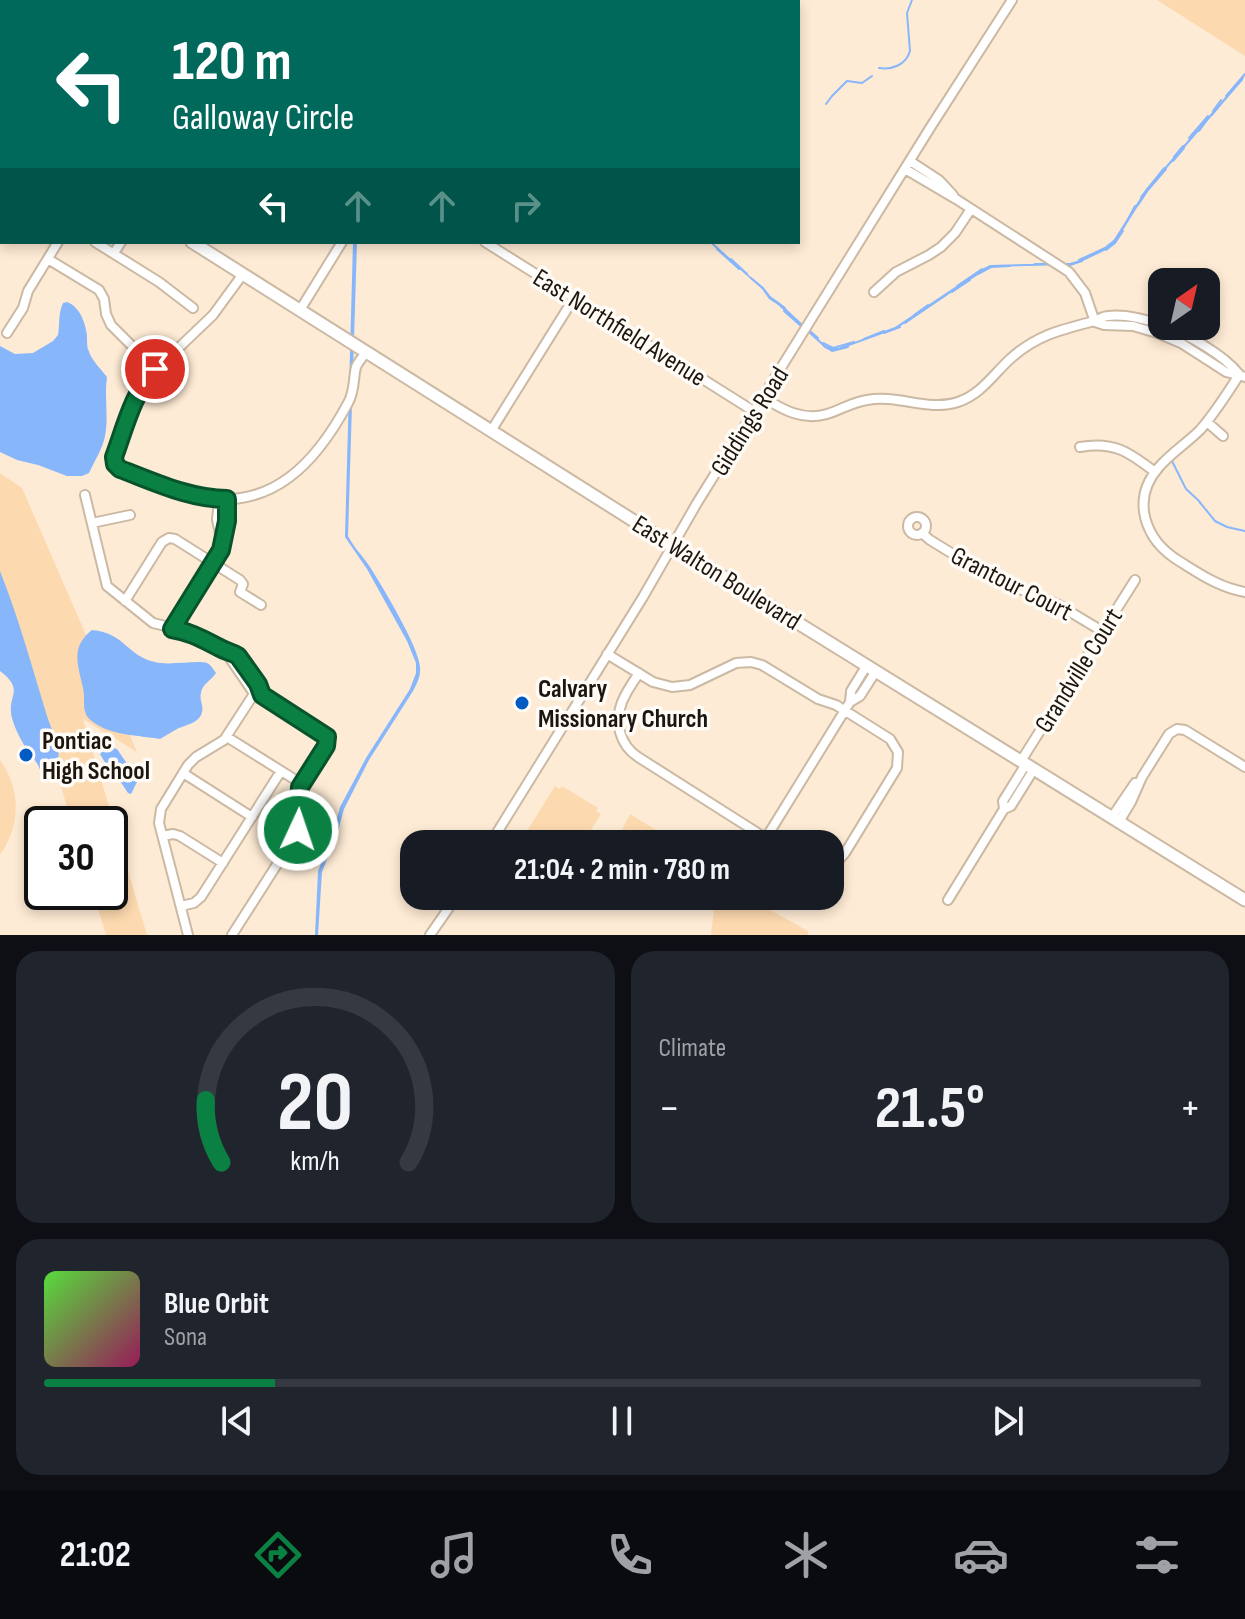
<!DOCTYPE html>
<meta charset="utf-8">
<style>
body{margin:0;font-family:"Sofia Sans Condensed",sans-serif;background:#20242c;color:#f1f3f6;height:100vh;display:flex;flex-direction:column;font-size:30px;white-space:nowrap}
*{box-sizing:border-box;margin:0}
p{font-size:26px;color:#9ea1a6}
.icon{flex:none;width:44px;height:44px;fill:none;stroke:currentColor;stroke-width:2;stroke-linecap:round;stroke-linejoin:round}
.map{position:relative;height:935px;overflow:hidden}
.sheet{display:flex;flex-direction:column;gap:16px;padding:16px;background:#0d0f14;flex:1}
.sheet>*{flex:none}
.top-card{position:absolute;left:0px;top:0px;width:800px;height:244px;box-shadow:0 4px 12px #0003;background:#00695c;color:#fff;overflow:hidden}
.needle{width:52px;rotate:34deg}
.controls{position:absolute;left:1148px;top:268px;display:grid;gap:16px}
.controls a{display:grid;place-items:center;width:72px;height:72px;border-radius:16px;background:#171b24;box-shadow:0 4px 12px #0003;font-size:40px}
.speed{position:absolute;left:24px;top:806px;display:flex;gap:16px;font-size:40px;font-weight:700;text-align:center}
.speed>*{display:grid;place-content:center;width:104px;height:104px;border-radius:50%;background:#171b24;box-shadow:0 4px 12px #0003;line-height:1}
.speed .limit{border:4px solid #111;border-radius:12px;background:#fff;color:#111}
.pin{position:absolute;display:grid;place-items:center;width:68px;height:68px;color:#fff;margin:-34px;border:4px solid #fff;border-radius:50%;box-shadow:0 2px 8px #0007}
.me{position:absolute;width:88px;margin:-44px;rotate:3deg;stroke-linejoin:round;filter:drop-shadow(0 0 6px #0008)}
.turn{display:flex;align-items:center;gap:28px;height:168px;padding:0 40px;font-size:36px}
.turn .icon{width:104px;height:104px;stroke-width:2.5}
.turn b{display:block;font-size:56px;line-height:68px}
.lanes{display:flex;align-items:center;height:76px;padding:0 40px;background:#0003;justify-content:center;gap:40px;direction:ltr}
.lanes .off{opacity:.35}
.big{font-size:60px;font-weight:700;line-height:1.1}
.sheet .card{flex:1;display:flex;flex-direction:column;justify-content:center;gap:12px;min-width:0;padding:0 28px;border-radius:24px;background:#20242c}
.sheet .dial{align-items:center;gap:0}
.dial svg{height:208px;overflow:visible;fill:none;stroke:#363941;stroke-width:7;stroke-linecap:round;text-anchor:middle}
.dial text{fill:#f1f3f6;stroke:none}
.song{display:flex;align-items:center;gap:24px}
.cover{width:96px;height:96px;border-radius:12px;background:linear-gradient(135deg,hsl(110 70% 55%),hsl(330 70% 35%))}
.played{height:8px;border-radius:4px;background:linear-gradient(90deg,#0b8043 20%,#363941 20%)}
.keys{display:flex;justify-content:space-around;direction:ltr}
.heat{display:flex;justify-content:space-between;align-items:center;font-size:44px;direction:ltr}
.sheet .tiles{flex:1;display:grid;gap:16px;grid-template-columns:1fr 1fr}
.card:last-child{grid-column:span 2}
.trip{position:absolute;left:400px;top:830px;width:444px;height:80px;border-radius:24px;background:#171b24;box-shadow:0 4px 12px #0003;font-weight:700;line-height:80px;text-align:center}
.dock{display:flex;height:128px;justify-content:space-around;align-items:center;background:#090b0e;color:#9ea1a6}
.dock .icon{width:56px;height:56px}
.dock .active{color:#0b8043}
.dock b{font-size:36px;color:#f1f3f6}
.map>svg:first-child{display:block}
.green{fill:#fdd9af}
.water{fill:#88b6fb}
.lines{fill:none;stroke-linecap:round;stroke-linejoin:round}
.stream{stroke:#88b6fb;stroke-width:2}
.minor-casing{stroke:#cbb9a4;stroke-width:12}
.major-casing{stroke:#cbb9a4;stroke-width:15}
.minor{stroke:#fff;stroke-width:8}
.major{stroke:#fff;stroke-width:11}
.route-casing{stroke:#07532c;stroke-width:20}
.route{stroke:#0b8043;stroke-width:14}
.poi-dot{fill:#025ac3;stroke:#fffbf7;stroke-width:3}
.labels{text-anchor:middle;stroke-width:7;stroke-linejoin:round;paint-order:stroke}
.street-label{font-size:26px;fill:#1c160e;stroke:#fffbf7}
.poi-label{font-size:26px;font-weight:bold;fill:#1c160e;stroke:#fffbf7;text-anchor:start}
</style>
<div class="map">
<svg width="1245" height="935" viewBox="0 0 1245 935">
<rect width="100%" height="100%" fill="#feebd5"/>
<path class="green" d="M1157 0H1245V56Z
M0 473 22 488 137 752 83 719 147 935H106L93 892H110V824H72L31 686 0 667Z
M0 760C21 790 21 824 0 855Z
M555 786 560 789 562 786 598 808 596 811 601 814 582 844H519Z
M630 814 677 843V844H619L621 832Z
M720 896H745L808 931V935H711L714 910Z"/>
<path class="water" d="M1245 74 1243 80 1148 190 1115 243 1106 250 1081 262 1070 265 990 267 896 329 838 350 832 351 825 348 778 305 769 299 762 289 709 242H712L763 288 770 297 780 303 826 346 833 348H838L895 327 982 269 990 265 1070 263 1080 260 1105 248 1113 241 1146 189Z
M353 242H357L348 536C354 548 363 556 370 567 382 586 419 647 420 667 421 676 417 684 413 691L369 760 344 809 338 831 322 872 318 935H315L318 871 334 830 340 807 366 758 410 689 416 673V663L407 641 367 569 345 537Z
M67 302C80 307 85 322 87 335 87 336 87 348 88 349 91 360 101 369 107 377 104 397 109 416 105 436 103 448 94 462 89 473L82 476H67L38 465 17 460 0 452V346L15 354 33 353 53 341 58 335C60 324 58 314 63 303Z
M0 571C19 619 32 667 47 716 50 726 61 748 58 758 56 764 50 768 48 774L40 770C38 763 34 760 30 754 23 744 15 730 12 718 6 695 26 691 0 671Z
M92 630C125 633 127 656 155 662 169 666 196 660 207 663 211 665 213 669 216 673 212 680 202 684 201 693 199 699 204 706 202 712 200 723 185 725 177 729 171 732 166 736 160 739 138 735 112 736 93 722 80 713 86 701 83 688 78 665 70 647 92 630Z
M107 746 117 749 130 768 139 778 131 794 128 793 122 784 110 771 100 754Z"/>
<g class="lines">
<path class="stream" d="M879 68C892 70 906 65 910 51L907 13 912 0
M1226 96 1245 74
M826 104 832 96 847 81 862 83 872 76
M1213 111 1221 100
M1212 115 1220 105
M1199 131 1207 120
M1189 138 1208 116
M1174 157 1183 146
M1173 161 1184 148
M1141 197 1164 168
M1138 205 1148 190 1166 169
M1127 221 1135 206
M717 249 739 269
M1106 250 1115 243 1123 231
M731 259 747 274
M1079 260 1105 248 1115 240
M1035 264H1049
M1070 265 1082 261
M978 274 991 267 1010 266
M751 278 763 288 770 297 785 308
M957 286 982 269
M952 292 970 280
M784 311 801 326
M914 315 928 305
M905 323 946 295
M810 331 818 338
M884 333 900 327
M864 339 884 331
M823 343 833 348 854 342
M824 346 832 351 848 347
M1172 461 1186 489 1198 500 1215 521 1227 527 1245 531"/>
<defs>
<path id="minor" d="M43 0V2
M58 2V0
M498 2 499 0
M910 161 939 180 953 195
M905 169 956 199 1069 272 1085 293 1095 322
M95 242 159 282 193 308
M485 242 755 412
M114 253 121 242
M48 259 99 290 104 299 106 314 111 325 155 369
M243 274 213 315 145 380 136 397 114 456 115 463 119 469C145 479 173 491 200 497 273 511 317 461 348 403 355 391 353 379 356 367 358 362 363 357 366 352
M874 292 896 272 929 255 941 247 955 233 971 209
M300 310 342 242
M1095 322 1104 325 1133 326 1157 333 1181 343 1226 372 1245 377
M1165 326C1188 335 1223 354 1239 374
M7 333 23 308 28 291 58 242
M1239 375C1227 394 1215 413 1200 430 1187 443 1171 453 1159 467 1130 500 1145 540 1179 561 1200 574 1220 588 1245 592
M764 398C783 410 803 421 827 414 840 410 853 402 867 400 898 394 927 412 958 402 981 394 992 376 1009 360 1035 336 1059 330 1091 322 1097 321 1102 316 1108 316 1126 314 1145 319 1162 325
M1207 422 1223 436
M491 431 574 298
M1080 447C1114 441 1129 452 1155 472
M85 495 107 586 153 623 190 632 225 651 235 653 258 684 262 695
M219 499 217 520 221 538
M908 526a9 9 0 1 1 18 0a9 9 0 1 1-18 0Z
M92 523 130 515
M922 533 930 540 992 578 1057 604 1102 631
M125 601 162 542 169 538 175 539 240 580 243 584 240 592 261 605
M172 629 221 550 226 523 227 499
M225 651 255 695
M607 654 653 682 672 687 690 685 736 663 751 662 762 665 818 699 836 705 890 739 898 752 897 768 845 853 837 862 830 866
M639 673C633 682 626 692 622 702 614 723 620 745 638 757L775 844
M850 702 851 691 867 665
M227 737 302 784
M1021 761 1135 580
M183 773 252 817
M1004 809 1003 801 1026 764
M1112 817 1135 783
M1119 822 1131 802 1142 777 1169 734 1177 729 1185 730 1245 767
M163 836 173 834 180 836 223 863
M766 838 850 702 860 696 876 671
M490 844 643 597 697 503 930 128 1012 0
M948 900 1004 809 1011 806 1034 769
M181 906 194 903 201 897 281 771
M188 935 159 823 161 809 188 765 196 757 224 740 252 697 259 694 323 733 327 737V743L300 787 297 833 232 935
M430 935 457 896"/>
<path id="major" d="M0 122 2 123
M192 242 672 545 1245 900"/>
</defs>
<use href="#minor" class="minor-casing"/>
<use href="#major" class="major-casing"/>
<use href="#minor" class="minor"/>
<use href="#major" class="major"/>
</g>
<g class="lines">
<defs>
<path id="route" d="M155 369C133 393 125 427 114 457L115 464 120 469C155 482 190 499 227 499V521L221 550 172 629C191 632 204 640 220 648 227 652 232 652 238 656L258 684 262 695 327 737 326 746 300 787 298 830"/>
</defs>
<use href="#route" class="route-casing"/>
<use href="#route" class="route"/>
</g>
<g class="poi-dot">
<circle cx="522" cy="703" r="8"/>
<circle cx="26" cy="755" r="8"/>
</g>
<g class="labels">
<g class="street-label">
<text transform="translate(620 327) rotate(32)" y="9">East Northfield Avenue</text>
<text transform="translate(749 421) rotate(-58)" y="9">Giddings Road</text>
<text transform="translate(717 572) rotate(32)" y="9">East Walton Boulevard</text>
<text transform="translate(1012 583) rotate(27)" y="9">Grantour Court</text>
<text transform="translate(1078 670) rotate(-58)" y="9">Grandville Court</text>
</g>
<g class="poi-label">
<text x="538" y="697">Calvary<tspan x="538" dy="30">Missionary Church</tspan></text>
<text x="42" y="749">Pontiac<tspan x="42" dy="30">High School</tspan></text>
</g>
</g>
</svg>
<div class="controls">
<a><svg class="needle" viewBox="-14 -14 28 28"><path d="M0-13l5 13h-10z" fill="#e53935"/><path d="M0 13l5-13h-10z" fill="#9ea1a6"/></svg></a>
</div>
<div class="speed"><div class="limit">30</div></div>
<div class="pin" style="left:155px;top:369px;background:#d93025"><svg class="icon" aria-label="arrive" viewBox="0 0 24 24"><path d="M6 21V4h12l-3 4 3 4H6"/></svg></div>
<svg class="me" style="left:298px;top:830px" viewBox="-20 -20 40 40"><circle r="17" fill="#0b8043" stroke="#fff" stroke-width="3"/><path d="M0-11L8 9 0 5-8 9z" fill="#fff"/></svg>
<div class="trip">21:04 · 2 min · 780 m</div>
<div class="top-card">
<div class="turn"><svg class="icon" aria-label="left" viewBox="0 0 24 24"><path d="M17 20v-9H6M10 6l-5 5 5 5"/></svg><div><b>120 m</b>Galloway Circle</div></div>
<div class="lanes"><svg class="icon" aria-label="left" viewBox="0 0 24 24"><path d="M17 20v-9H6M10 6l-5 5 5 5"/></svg><svg class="icon off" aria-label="ahead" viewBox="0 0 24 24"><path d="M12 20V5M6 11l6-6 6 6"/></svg><svg class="icon off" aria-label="ahead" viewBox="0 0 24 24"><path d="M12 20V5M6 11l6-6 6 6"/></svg><svg class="icon off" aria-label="right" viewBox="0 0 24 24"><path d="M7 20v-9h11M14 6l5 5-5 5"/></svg></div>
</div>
</div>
<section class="sheet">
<div class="tiles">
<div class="card dial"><svg viewBox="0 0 100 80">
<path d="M14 69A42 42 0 1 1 86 69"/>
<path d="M14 69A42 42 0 0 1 8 45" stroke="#0b8043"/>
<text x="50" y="56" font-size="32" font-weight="700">20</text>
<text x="50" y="72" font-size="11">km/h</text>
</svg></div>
<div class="card"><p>Climate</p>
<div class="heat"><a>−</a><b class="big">21.5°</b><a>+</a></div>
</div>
<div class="card">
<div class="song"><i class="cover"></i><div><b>Blue Orbit</b><p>Sona</p></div></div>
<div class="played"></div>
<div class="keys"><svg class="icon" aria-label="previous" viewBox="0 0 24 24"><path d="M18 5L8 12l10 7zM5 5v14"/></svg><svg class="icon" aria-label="pause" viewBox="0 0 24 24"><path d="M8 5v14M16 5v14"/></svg><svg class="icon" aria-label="next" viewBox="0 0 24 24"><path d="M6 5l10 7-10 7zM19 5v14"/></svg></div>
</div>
</div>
</section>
<nav class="dock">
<b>21:02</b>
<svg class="icon active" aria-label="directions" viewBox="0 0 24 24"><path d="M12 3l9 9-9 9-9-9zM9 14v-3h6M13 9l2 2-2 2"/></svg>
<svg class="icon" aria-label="music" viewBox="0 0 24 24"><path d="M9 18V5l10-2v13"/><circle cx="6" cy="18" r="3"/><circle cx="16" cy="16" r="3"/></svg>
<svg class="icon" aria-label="phone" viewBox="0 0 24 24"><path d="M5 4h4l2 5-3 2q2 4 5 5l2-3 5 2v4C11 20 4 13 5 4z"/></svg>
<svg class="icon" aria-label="climate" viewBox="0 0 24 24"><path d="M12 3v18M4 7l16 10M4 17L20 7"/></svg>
<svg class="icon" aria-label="car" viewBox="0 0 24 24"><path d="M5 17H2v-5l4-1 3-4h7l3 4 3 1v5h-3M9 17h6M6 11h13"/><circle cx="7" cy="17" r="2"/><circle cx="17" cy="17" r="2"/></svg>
<svg class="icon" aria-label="filters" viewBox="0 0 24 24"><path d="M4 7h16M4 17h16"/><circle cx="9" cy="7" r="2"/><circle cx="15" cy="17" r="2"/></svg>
</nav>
